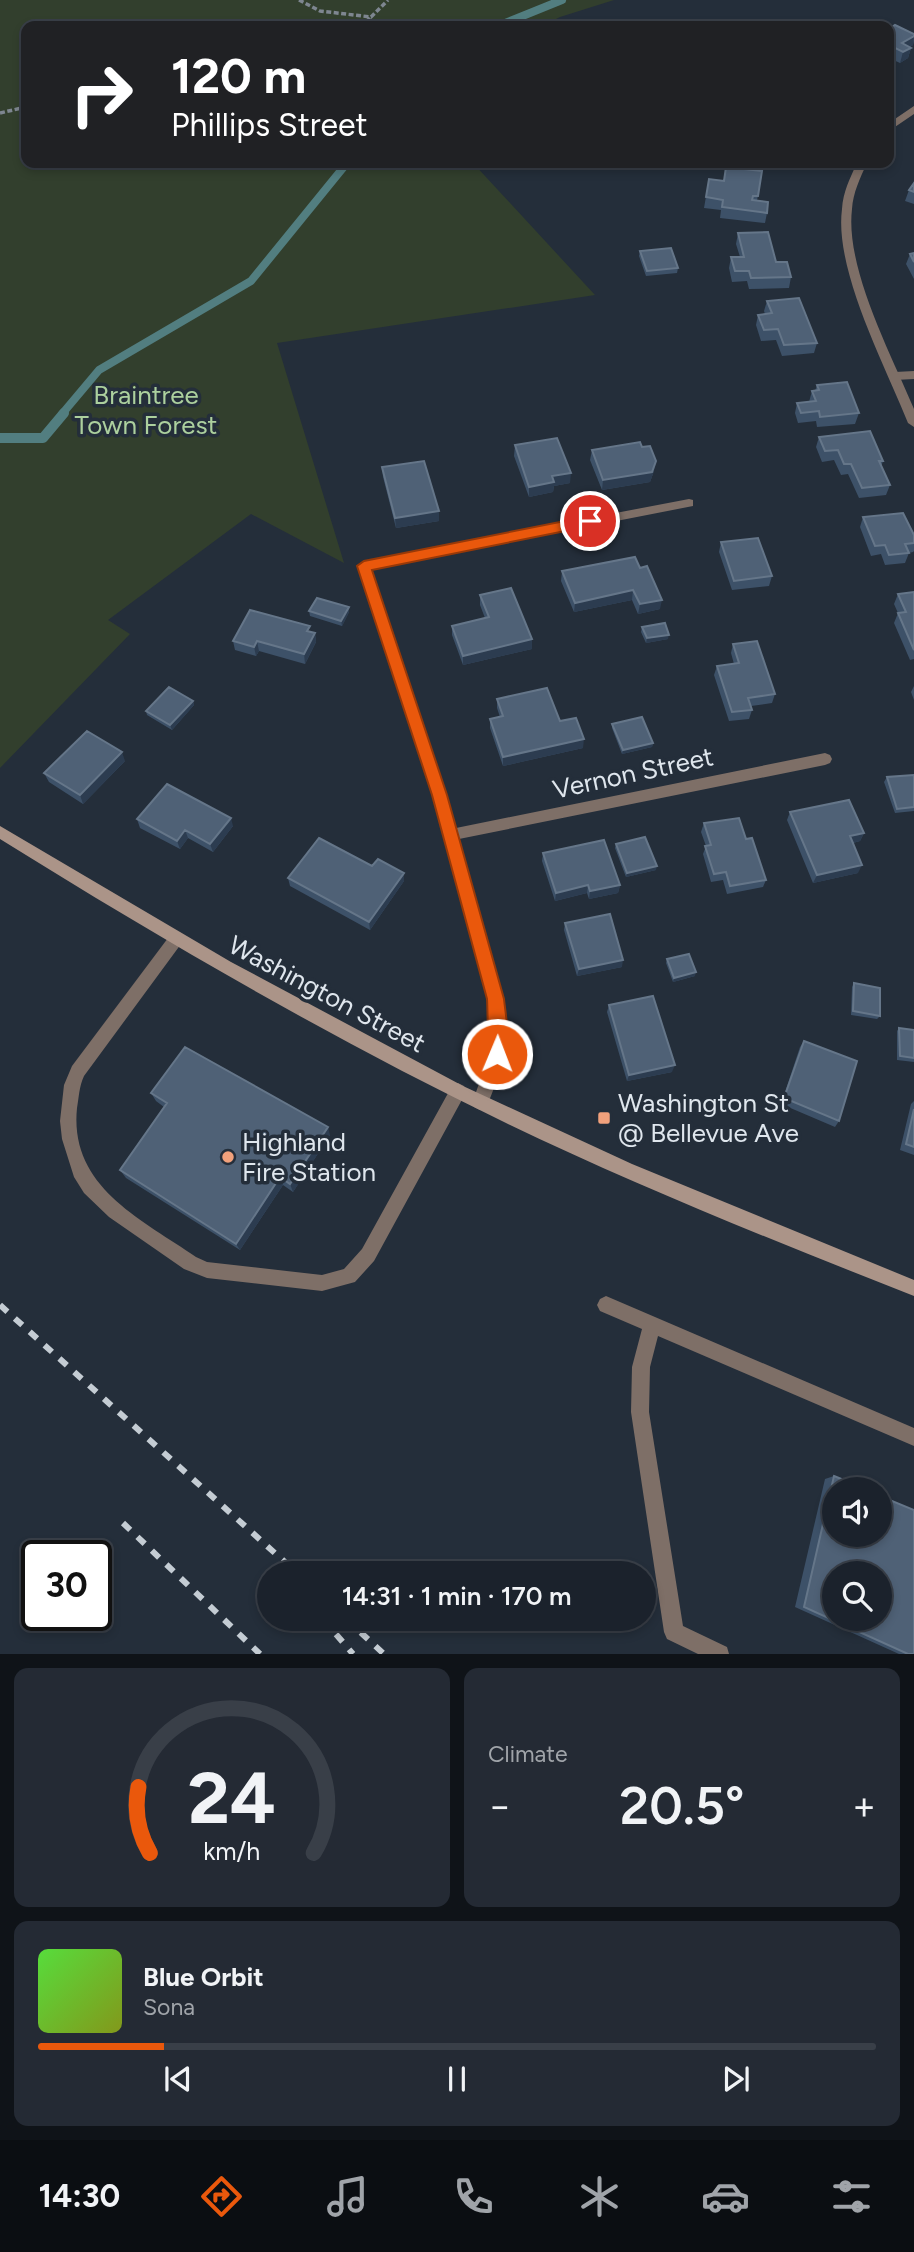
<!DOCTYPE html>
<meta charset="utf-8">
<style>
body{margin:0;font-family:Figtree,sans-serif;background:#242a34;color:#f1f3f6;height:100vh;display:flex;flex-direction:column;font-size:26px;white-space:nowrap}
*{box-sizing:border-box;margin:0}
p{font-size:23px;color:#a0a4a9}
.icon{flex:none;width:38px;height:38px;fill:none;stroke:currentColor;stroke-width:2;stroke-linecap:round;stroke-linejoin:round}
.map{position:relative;height:1654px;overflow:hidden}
.panel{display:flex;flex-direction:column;gap:14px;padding:14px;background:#0f1318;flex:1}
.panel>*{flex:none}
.top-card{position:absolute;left:21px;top:21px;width:873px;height:147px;border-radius:14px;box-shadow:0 4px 10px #0003,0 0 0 2px #393f48;background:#202124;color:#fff;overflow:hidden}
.controls{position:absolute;left:822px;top:1477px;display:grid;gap:14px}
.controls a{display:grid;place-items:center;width:70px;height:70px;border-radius:50%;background:#1b222c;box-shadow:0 4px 10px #0003,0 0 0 2px #393f48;font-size:35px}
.speed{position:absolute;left:21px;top:1540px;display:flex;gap:14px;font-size:35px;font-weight:700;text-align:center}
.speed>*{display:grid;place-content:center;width:91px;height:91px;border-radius:50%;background:#1b222c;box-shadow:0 4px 10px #0003,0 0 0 2px #393f48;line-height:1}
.speed .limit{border:4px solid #111;border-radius:10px;background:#fff;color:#111}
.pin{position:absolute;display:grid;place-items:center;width:60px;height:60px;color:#fff;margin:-30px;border:4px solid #fff;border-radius:50%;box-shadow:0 2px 7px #0007}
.me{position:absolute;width:77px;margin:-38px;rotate:1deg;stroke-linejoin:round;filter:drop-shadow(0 0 5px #0008)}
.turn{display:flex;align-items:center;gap:24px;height:147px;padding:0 35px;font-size:32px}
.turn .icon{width:91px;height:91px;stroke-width:2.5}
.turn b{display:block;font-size:49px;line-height:60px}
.big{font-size:52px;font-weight:600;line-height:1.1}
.panel .tile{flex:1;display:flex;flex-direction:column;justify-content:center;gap:10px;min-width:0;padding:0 24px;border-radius:14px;background:#242a34}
.panel .dial{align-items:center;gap:0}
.dial svg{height:182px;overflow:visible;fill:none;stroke:#393f48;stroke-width:7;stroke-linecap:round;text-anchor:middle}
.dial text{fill:#f1f3f6;stroke:none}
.song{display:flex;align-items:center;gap:21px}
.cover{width:84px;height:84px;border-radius:10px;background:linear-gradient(135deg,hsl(110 70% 55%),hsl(70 70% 35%))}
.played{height:7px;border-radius:4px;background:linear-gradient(90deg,#ea580c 15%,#393f48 15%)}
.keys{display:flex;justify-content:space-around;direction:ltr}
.heat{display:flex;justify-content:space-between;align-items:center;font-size:38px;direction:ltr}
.panel .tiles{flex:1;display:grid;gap:14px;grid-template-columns:1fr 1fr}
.tile:last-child{grid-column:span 2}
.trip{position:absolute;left:257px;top:1561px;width:399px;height:70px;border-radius:35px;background:#1b222c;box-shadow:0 4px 10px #0003,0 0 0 2px #393f48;font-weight:600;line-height:70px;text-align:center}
.tab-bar{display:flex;height:112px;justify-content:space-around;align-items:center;background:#0b0e12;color:#a0a4a9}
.tab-bar .icon{width:49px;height:49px}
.tab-bar .on{color:#ea580c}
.tab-bar b{font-size:32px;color:#f1f3f6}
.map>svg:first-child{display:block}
.green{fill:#323f2d}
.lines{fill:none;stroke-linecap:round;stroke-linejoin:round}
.stream-far1{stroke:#527e80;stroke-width:8}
.stream{stroke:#527e80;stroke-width:10}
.path{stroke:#7e8690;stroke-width:3.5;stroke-dasharray:5 2.5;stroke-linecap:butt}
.service{fill:#7e6f67;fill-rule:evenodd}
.minor{fill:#7e6f67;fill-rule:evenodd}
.tertiary{fill:#7e6f67;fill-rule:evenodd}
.secondary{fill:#ab9488;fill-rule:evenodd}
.rail{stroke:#c4ccd3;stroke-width:6;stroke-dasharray:10 10;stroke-linecap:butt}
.wall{fill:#3d5168}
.shaded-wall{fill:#2c3c50}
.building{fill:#4f6176;stroke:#657689;stroke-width:2;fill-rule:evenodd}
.route{fill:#ea580c;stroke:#983908;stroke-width:2}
.poi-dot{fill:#f1a17c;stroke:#242e3a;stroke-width:2.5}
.labels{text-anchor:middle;stroke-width:7;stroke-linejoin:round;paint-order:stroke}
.park-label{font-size:26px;fill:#acd09e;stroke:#242e3a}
.street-label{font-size:26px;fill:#dfe6ed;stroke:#242e3a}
.poi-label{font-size:26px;fill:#dfe6ed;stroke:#242e3a;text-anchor:start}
</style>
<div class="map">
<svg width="914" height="1654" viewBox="0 0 914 1654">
<rect width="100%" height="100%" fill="#242e3a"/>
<path class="green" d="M0 0H614L560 17 542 26H26V163H473L595 295 277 343 344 563 251 514 108 620 130 634 0 768Z"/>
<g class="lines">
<path class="stream-far1" d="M498 26 562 0
M62 414 99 370 251 281 347 163"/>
<path class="stream" d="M0 438H43L64 413"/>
<path class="path" d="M299 0 320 11 371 17 388 0
M362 26 370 18
M0 113 26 107"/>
<path class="service" d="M176 932 181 934 183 939 181 944 84 1076C79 1087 79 1097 77 1108 69 1187 141 1219 196 1257L207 1262 322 1275 344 1269 362 1249 452 1086 458 1083 464 1086 466 1091 464 1096 374 1261 355 1282 322 1291 207 1278 184 1269 109 1217 84 1193 74 1177 62 1139 60 1121 64 1085 72 1066 171 934Z
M606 1296 914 1428V1446L658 1336 650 1367 649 1412 683 1626 727 1647 729 1654H698L667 1639 664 1632 631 1412 632 1367 642 1329 600 1311 597 1305 600 1299Z"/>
<path class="minor" d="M914 371V379L895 380 889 376 895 372Z
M689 499 693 500V506L371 569 456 828 825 753 830 755 832 759 830 763 825 765 459 839 504 999C508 1038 503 1072 486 1107L480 1110 474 1107 472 1102C487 1067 492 1037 488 999L433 795 358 566 364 561Z"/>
<path class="tertiary" d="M914 106V114L889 131V123Z
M857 163H867C860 178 853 193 852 209 845 268 891 354 914 409V427L908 423C885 365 834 270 842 209 843 192 850 178 857 163Z"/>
<path class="secondary" d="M0 826 231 962 463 1086 632 1164 914 1280V1296C777 1242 639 1187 506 1123 332 1039 164 941 0 839Z"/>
<path class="rail" d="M0 1305 297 1573
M123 1523 260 1654
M323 1619 353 1654
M346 1619 384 1654"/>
</g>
<path class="wall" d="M889 29 914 34V40L913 45 910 47 911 48 908 58 900 63 889 58Z
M762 171 757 201 767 213 765 223 720 218 721 210 704 208 709 179 724 181Z
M914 183V204L905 201 909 190Z
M738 233 776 262 791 277 789 288 749 289 747 281 732 282 729 268 731 257H740L736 244Z
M640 251 678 268 677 273 646 276 639 256Z
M914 253V279L906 264 910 254Z
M767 301 817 343 814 353 782 356 776 340 761 341 756 325 758 315 765 314 764 311Z
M817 385 859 413 855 424 817 427 816 421 798 423 795 413 797 403 809 402 812 391H815Z
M819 437 883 461 881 467 890 485 886 495 859 498 848 474 841 475 834 460 822 462 816 447Z
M515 445 570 483 554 486 553 492 529 497 514 456Z
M592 450 654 471 650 482 602 490 590 460Z
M382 467 439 511V521L396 528 383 477Z
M863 517 914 535V551L913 552 909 553 905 563 885 565 881 554 871 556 860 527Z
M721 542 772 576 769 586 732 590 719 552Z
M635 557 660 609 638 614 632 600 574 612 561 581 562 571Z
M914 592V659L910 660 894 623 898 613 894 604 898 594Z
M480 595 532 649 463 665 452 635V626L485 618 480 605Z
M349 607V612L342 626 310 616 309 611Z
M642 627 668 639 646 643 641 632Z
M311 632 315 633 316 642 305 664 259 651 256 656 235 650 233 641Z
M733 644 775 694 772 703 751 706 752 710 749 719 729 721 714 675 717 666 734 664 731 653Z
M914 686V700L911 692Z
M497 699 560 721 583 748 503 766 490 728V719L500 717 497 708Z
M193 701 194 705 172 730 147 715 146 711Z
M612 724 653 743 652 747 622 754 612 728Z
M125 761 83 804 49 782 44 773Z
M914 775V811L895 813 884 782 887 777Z
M790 812 864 833 860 841 853 843 858 873 813 883 787 820Z
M137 819 233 826 213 852 188 838 180 849 140 828Z
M704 823 746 839 766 880 763 887 727 894 723 880 711 882 703 854 706 846 701 832Z
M616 844 656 870 626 877 615 848Z
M543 853 620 885 618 893 589 899 587 893 555 901 542 861Z
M372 866 404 873V881L370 930 290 886 288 878Z
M565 923 622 967 577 976 564 930Z
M667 959 695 976 673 982 666 963Z
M854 983 880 1016 877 1019 851 1015 852 987Z
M609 1005 672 1072 627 1081 607 1012Z
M899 1028 914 1030V1062L897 1060V1031Z
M804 1041 839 1121 835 1127 781 1104 800 1047Z
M151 1093 330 1135 293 1192 283 1185 240 1250 126 1178 120 1170 164 1107 156 1101Z
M914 1101V1155L900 1150 911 1104Z
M834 1476 914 1654H899L795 1607 825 1479Z"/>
<path class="shaded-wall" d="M914 36 913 45 902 52V43Z
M911 48 908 58 900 63 903 52Z
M656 461 654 471 650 482 602 490 603 480Z
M571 473 570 483 554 486 553 492 529 497V487L552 476Z
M439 511V521L396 528 395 518Z
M633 590 632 600 574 612 575 603Z
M662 600 660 609 638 614 640 604Z
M349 607V612L342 626 341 621Z
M315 633 316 642 305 664 304 654Z
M669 635 668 639 646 643 647 638Z
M532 639V649L463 665V656Z
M257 641 259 651 256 656 254 647Z
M193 701 194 705 172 730 170 725Z
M584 739 583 748 503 766V757Z
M653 743 652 747 622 754 623 750Z
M122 752 125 761 83 804 80 795Z
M231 818 233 826 213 852 210 844Z
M185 830 188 838 180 849 177 841Z
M864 833 860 841 845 845 850 836Z
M862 865 858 873 813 883 817 875Z
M657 866 656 870 626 877 627 873Z
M404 873V881L370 930 369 922Z
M588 885 587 893 555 901 556 893Z
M620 885 618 893 589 899 590 891Z
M623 960 622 967 577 976 579 969Z
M696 972 695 976 673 982 674 978Z
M675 1065 672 1072 627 1081 629 1075Z
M328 1127 330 1135 293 1192 290 1184Z
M280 1177 283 1185 240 1250 236 1244Z"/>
<path class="building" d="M895 25 914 34V36L902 43 911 48 903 52 889 45V29Z
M726 167 762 171 758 196H753L752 200 768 202 767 213 722 207 723 200 706 197 709 179 724 181Z
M914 183V192L909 190Z
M768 232 776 262H787L791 277 751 278 749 271H735L731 257H744L738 233Z
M671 248 678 268 647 271 640 251Z
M914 253V262L910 254Z
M799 298 817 343 784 345 778 329 764 330 758 315 772 313 767 301Z
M847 382 859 413 820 417 819 411 801 413 797 403 816 401 812 391 819 390 817 385Z
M870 431 883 461H879L890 485 862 488 851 464H844L838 450 825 451 819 437Z
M557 438 571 473 552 476 554 482 529 487 515 445Z
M640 442 642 447 650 446 656 461 652 472 603 480 592 450Z
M424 461 439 511 395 518 382 467Z
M903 513 914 535V543L905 544 909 553 889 555 885 545 875 546 863 517Z
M758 538 772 576 734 581 721 542Z
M635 557 640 568 647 566 662 600 640 604 633 590 575 603 562 571Z
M511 588 532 639 463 656 452 626 489 617 480 595Z
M914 592V650L898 613 906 612 898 594Z
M317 598 349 607 341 621 309 611Z
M250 610 310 626 307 631 315 633 304 654 257 641 254 647 233 641Z
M665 623 669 635 647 638 642 627Z
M757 641 775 694 748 698 752 710 732 712 717 666 739 663 733 644Z
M169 687 193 701 170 725 146 711Z
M547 688 560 721 576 718 584 739 503 757 490 719 503 716 497 699Z
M642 717 653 743 623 750 612 724Z
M87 731 122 752 80 795 44 773Z
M914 775V807L897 809 887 777Z
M167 784 231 818 210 844 185 830 177 841 137 819Z
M849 800 864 833 850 836 862 865 817 875 790 812Z
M739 818 746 839 752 838 766 880 730 886 726 872 714 874 705 846 711 845 704 823Z
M645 837 657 866 627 873 616 844Z
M319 838 372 866 378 859 404 873 369 922 288 878Z
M604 840 620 885 590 891 588 885 556 893 543 853Z
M610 914 623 960 579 969 565 923Z
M689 954 696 972 674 978 667 959Z
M854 983 880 988V1016L853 1011Z
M653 996 675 1065 629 1075 609 1005Z
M899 1028 914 1030V1058L900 1056Z
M804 1041 857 1061 839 1121 784 1098Z
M185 1047 328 1127 290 1184 280 1177 236 1244 120 1170 167 1103 151 1093Z
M914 1109V1147L906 1144Z
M834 1476 866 1489H835V1535H880V1496L914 1510V1654H908L804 1607ZM835 1573H880V1619H835Z"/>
<path class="route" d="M590 516 597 521 595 525 372 570 447 795 504 999C506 1018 511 1041 504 1059L497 1062 491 1059C487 1050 488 1013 487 999L432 795 357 566 364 561Z"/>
<g class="poi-dot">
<rect x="597" y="1111" width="14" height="14" rx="3.5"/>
<circle cx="228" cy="1157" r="7"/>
</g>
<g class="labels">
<g class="park-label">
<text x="146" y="404">Braintree<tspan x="146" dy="30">Town Forest</tspan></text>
</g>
<g class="street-label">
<text transform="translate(633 773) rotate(-12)" y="9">Vernon Street</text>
<text transform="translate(327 994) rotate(28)" y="9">Washington Street</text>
</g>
<g class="poi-label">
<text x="618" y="1112">Washington St<tspan x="618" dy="30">@ Bellevue Ave</tspan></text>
<text x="242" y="1151">Highland<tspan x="242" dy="30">Fire Station</tspan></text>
</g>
</g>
</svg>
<div class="controls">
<a><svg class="icon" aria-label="sound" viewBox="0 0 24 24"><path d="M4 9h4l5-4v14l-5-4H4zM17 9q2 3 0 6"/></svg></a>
<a><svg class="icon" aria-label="search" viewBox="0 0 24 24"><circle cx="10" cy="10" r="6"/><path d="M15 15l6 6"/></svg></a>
</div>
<div class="speed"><div class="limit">30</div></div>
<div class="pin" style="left:590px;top:521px;background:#d93025"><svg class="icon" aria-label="arrive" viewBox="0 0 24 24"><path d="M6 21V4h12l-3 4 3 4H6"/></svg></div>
<svg class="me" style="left:497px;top:1054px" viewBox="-20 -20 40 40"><circle r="17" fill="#ea580c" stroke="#fff" stroke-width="3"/><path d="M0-11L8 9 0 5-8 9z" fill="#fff"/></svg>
<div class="trip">14:31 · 1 min · 170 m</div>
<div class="top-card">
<div class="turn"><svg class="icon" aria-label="right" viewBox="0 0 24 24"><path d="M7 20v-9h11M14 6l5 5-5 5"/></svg><div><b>120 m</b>Phillips Street</div></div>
</div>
</div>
<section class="panel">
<div class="tiles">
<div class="tile dial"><svg viewBox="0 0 100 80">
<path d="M14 69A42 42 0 1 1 86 69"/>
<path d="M14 69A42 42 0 0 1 9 40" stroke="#ea580c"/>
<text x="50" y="56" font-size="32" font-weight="700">24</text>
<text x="50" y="72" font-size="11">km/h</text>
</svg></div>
<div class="tile"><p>Climate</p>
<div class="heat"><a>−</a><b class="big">20.5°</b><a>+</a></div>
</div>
<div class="tile">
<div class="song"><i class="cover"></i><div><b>Blue Orbit</b><p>Sona</p></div></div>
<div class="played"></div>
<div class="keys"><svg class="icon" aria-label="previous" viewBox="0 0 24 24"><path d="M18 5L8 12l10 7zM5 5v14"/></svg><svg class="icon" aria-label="pause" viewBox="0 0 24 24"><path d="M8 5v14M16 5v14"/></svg><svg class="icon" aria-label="next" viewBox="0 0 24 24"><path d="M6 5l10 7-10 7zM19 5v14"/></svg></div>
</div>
</div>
</section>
<nav class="tab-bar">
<b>14:30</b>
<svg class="icon on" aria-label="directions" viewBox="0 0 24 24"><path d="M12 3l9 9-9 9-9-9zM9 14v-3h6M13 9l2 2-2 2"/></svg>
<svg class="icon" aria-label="music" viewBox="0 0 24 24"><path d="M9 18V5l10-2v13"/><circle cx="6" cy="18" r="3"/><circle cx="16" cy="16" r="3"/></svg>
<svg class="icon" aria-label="phone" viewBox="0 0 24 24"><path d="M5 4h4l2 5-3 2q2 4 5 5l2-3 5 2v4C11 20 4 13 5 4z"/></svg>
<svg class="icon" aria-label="climate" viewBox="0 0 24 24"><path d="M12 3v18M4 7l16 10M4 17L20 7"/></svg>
<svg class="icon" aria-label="car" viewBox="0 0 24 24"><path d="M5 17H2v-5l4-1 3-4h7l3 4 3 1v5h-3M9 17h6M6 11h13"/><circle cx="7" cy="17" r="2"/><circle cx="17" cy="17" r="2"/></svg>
<svg class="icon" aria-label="filters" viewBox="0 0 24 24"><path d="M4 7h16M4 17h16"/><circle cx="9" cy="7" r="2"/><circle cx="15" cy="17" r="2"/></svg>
</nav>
